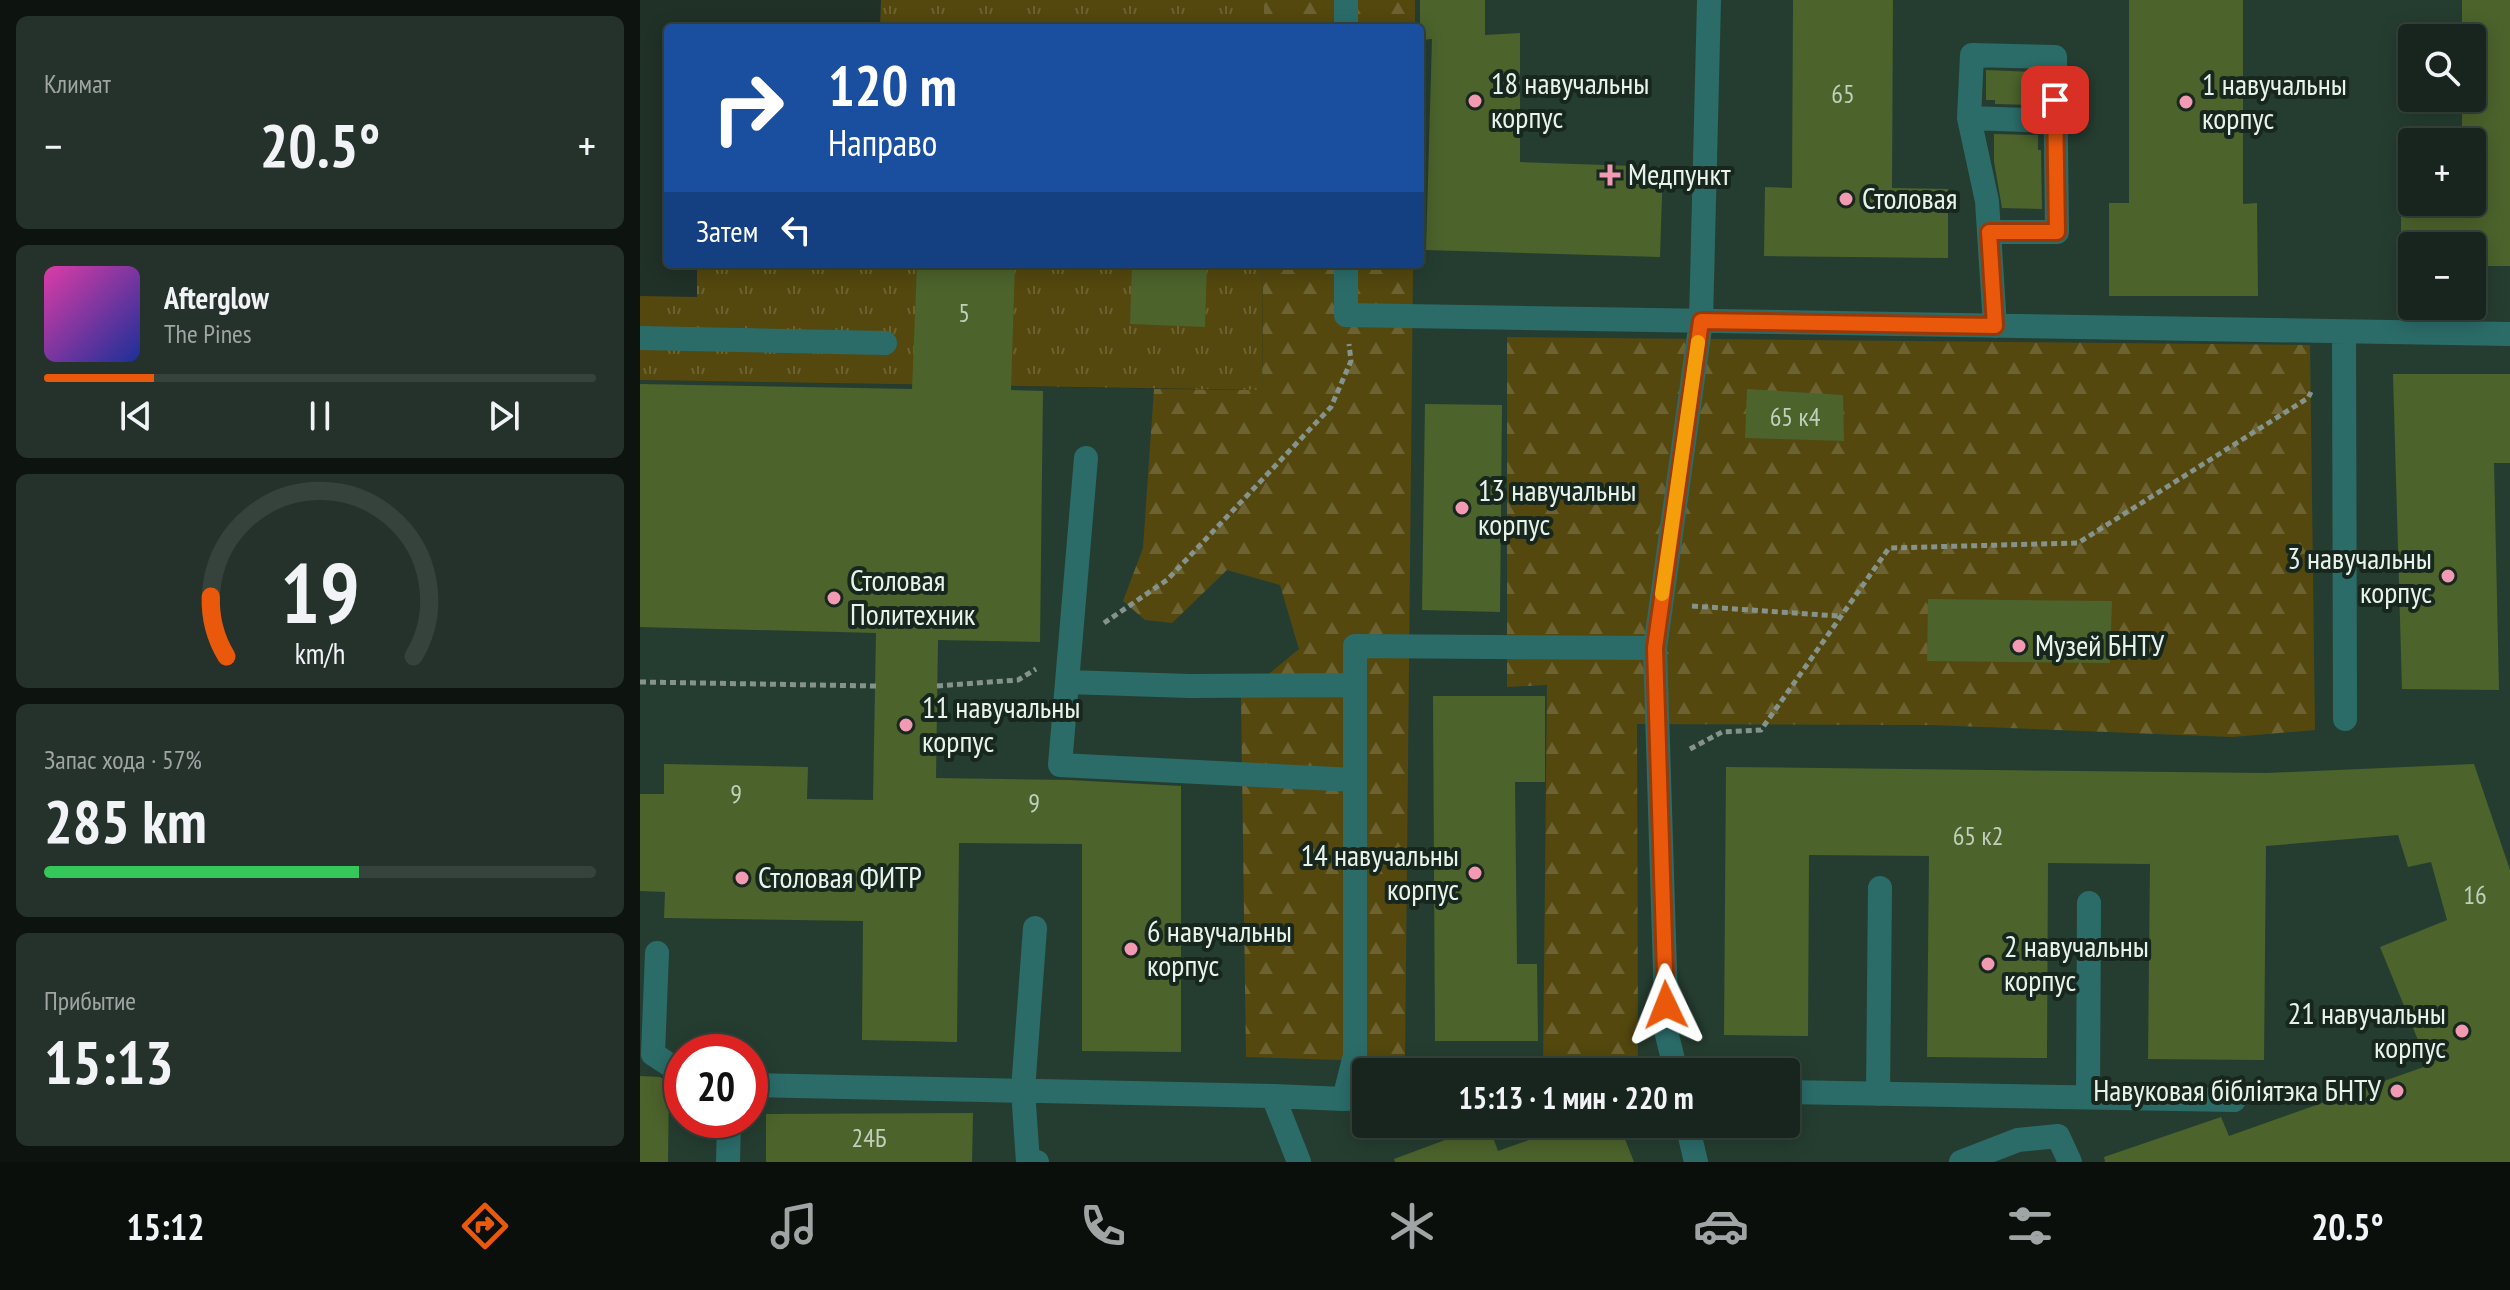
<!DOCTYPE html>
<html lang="ru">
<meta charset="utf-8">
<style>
body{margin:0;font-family:"PT Sans Narrow",sans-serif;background:#25312b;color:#f1f3f6;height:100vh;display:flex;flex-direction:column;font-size:30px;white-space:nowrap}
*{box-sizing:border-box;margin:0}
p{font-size:26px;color:#9fa5a4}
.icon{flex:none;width:44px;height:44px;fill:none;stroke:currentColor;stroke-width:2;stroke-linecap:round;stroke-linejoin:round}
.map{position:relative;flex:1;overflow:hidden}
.sheet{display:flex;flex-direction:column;gap:16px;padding:16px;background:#0d1410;width:640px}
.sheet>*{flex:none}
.hud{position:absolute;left:24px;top:24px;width:760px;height:244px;border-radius:8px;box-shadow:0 4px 20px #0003,0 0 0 2px #36423c;background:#1a4fa0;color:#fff;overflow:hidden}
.fabs{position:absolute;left:1758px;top:24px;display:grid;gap:16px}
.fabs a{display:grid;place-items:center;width:88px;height:88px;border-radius:8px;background:#18251e;box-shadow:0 4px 20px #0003,0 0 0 2px #36423c;font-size:40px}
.speed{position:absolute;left:24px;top:1034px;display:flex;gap:16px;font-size:40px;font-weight:700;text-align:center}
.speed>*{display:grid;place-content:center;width:104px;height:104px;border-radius:50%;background:#18251e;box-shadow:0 4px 20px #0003,0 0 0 2px #36423c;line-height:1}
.speed .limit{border:12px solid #d22;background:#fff;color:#111}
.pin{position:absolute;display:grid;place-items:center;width:68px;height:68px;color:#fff;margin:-34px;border-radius:16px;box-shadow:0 4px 12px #0006}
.me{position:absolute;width:88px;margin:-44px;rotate:358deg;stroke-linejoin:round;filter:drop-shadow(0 0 6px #0008)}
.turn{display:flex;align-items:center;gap:28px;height:168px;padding:0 32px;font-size:36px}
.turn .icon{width:104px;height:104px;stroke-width:2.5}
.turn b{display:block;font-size:56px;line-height:68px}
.then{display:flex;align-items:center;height:76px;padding:0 32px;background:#0003;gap:16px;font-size:30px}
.big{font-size:60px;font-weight:700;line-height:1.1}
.sheet .widget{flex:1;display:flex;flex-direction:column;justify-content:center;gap:12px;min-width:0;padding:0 28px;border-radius:12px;background:#25312b}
.sheet .dial{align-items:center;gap:0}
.dial svg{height:208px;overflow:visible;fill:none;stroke:#36423c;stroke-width:7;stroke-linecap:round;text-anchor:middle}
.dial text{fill:#f1f3f6;stroke:none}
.song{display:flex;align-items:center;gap:24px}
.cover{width:96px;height:96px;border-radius:12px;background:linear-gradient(135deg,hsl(320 70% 55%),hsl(230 70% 35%))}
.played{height:8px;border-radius:4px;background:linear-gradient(90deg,#ea580c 20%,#36423c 20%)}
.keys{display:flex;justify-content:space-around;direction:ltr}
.heat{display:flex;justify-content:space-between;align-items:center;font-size:44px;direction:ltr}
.charge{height:12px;border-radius:6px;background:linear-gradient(90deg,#34c759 57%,#36423c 0)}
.trip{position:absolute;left:712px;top:1058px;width:448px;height:80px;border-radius:8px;background:#18251e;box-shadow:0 4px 20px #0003,0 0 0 2px #36423c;font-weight:700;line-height:80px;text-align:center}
.menu{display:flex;height:128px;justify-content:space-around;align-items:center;background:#0a0f0c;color:#9fa5a4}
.menu .icon{width:56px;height:56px}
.menu .active{color:#ea580c}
.menu b{font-size:36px;color:#f1f3f6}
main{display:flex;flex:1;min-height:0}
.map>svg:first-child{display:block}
.built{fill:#253d30;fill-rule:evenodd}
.forest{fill:url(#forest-firs)}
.park{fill:url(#park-tufts)}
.building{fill:#4c632c}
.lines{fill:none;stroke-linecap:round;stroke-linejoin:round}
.path{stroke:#85938b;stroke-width:5;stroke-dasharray:6 4;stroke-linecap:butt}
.minor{stroke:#2b6c69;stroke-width:24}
.route-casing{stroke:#983908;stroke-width:20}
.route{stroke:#ea580c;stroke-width:14}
.slow{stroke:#f59e0b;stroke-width:14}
.poi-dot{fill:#f19ab2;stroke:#17271e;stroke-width:3}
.labels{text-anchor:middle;stroke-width:8;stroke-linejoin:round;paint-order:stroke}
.number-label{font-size:26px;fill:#c1cfbc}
.poi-label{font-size:30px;fill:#e8f3ec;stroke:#17271e;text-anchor:start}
</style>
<main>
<section class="sheet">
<div class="widget"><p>Климат</p>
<div class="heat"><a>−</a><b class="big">20.5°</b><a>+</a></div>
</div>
<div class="widget">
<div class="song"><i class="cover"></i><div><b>Afterglow</b><p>The Pines</p></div></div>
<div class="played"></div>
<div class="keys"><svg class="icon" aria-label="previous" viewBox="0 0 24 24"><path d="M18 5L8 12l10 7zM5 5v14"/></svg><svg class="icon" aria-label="pause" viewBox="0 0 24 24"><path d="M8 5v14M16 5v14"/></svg><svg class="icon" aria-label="next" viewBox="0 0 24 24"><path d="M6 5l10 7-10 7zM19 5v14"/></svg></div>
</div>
<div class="widget dial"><svg viewBox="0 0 100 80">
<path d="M14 69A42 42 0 1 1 86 69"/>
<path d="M14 69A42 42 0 0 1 8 46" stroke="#ea580c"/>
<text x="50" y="56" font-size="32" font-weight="700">19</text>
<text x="50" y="72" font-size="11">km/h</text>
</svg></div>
<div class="widget"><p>Запас хода · 57%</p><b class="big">285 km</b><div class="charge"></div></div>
<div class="widget"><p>Прибытие</p><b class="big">15:13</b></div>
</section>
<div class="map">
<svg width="1870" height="1162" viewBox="0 0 1870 1162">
<defs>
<pattern id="forest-firs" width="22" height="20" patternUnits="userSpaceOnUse" patternTransform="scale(2)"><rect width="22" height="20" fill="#54480f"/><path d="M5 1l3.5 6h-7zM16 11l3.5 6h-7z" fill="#6d6332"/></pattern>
<pattern id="park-tufts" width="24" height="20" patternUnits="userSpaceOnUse" patternTransform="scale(2)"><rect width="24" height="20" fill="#54480f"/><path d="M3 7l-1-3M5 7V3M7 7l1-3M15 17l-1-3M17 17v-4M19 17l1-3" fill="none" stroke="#6d6332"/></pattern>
</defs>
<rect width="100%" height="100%" fill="#203128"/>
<path class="built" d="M727 0H1870V1162H0V380L723 392 725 264H780V28H727ZM1772 38H1832V98H1772ZM1772 142H1832V202H1772ZM1772 246H1832V306H1772ZM42 1052H110V1120H42ZM726 1072H1146V1124H726Z"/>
<path class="forest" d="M624 0H775V28H624Z
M623 264H773L765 1062 606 1057 601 697 659 649 640 585 587 570 532 623 505 620 483 601 503 548 514 389 622 390Z
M867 337 1670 345 1675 730 1592 737 1292 725 997 724 998 1072H903L907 685 867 687Z"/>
<path class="park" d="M241 0H624V28H240Z
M57 264H623L622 390 0 380V296L57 297Z"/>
<path class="building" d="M780 0H845V35L880 33V162L1023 167 1020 257 786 250 792 39 780 40Z
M1153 0H1253L1252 188 1308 189V258L1124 256 1125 187 1152 188Z
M1489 0H1603V204L1617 203 1618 296H1469V203H1489Z
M1822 0H1870V266H1832V246H1761V202H1832V142H1822V98H1832V38H1822Z
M1346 70 1397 72 1398 105 1355 104V100H1346Z
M1354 134 1398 135V150H1401L1402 209 1362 208 1354 162Z
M277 264H375L371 390 403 391 400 642 298 640 296 778 430 780 541 786V1052L442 1051V844L319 843 317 1042 222 1040 223 921 24 918 25 892 0 891V794H24V764L168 767 167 799 233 800 236 633 0 627V384L272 389Z
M492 264H567L565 327 490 324Z
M1753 374H1870V463H1854L1859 690 1762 689Z
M1107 389 1203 395 1204 441 1105 438Z
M785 404 862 405 860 612 782 610Z
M1288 599 1472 601 1470 663 1287 661Z
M793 696H905V782H875L877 964H897L898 1041H795Z
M1834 764 1870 870V1162H1465L1464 1157 1581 1117 1589 1136 1795 1063 1787 1062 1740 947 1807 920 1791 862 1768 867 1758 835 1626 846 1624 1060 1508 1059 1510 864 1408 863 1407 1058 1287 1057 1289 856 1169 855 1168 1036 1084 1035 1086 767 1627 773Z
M0 1076 20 1077 29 1083 28 1162H0Z
M333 1113 332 1162H126V1114Z
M848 1124 858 1151 933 1124H979L994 1162H755L754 1159Z"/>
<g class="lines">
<path class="path" d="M1052 606 1198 616
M464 623 527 580 691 407 711 361 709 344
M0 682 236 686
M297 686 378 680 396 669
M1050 749 1082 732 1121 730 1249 548 1438 543 1668 398 1671 392"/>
<path class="minor" d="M706 28V0
M1329 118 1416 121
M1349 232H1417L1415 57 1332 55 1329 118 1347 201 1355 326
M706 264V315L1870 334
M1704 332 1705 719
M0 338 245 343
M446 458 420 765 715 780
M427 682 549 686 715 685
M395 928 383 1090 388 1162H397
M17 953 13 1054 42 1073
M1036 1072 1027 1035 1015 648 1061 321 1069 0
M110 1085 633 1096
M1146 1092 1594 1100
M1238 1094 1240 888
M1448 1097 1449 903
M726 1098 704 1099 715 1055V646L1015 648
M1047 1124 1056 1162
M88 1162 89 1120
M659 1162 633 1096 704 1099
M1321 1162 1378 1140 1418 1136 1430 1162"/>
</g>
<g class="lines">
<defs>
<path id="route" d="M1026 1005 1015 648 1061 321 1355 326 1349 232H1417L1415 100"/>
</defs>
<use href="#route" class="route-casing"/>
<use href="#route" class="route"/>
<path class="slow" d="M1022 594 1058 342"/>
</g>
<g class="poi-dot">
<circle cx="835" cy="101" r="8"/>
<circle cx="1546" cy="102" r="8"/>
<path d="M966 163h8v8h8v8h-8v8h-8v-8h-8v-8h8z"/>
<circle cx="1206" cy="199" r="8"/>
<circle cx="822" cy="508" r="8"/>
<circle cx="1808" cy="576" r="8"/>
<circle cx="194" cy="598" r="8"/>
<circle cx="1379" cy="646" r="8"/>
<circle cx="266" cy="725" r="8"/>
<circle cx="835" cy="873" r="8"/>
<circle cx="102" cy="878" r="8"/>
<circle cx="491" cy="949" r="8"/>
<circle cx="1348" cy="964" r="8"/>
<circle cx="1822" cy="1031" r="8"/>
<circle cx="1757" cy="1091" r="8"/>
</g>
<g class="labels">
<g class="number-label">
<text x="1203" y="103">65</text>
<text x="324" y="322">5</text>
<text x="1155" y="426">65 к4</text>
<text x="96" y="803">9</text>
<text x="394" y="812">9</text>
<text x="1338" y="845">65 к2</text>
<text x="1835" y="904">16</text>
<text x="229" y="1147">24Б</text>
</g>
<g class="poi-label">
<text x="851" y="94">18 навучальны<tspan x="851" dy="34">корпус</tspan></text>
<text x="1562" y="95">1 навучальны<tspan x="1562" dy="34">корпус</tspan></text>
<text x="988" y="185">Медпункт</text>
<text x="1222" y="209">Столовая</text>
<text x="838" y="501">13 навучальны<tspan x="838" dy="34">корпус</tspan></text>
<text x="1792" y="569" text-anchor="end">3 навучальны<tspan x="1792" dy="34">корпус</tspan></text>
<text x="210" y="591">Столовая<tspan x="210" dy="34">Политехник</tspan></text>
<text x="1395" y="656">Музей БНТУ</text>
<text x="282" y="718">11 навучальны<tspan x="282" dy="34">корпус</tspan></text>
<text x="819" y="866" text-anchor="end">14 навучальны<tspan x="819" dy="34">корпус</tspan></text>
<text x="118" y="888">Столовая ФИТР</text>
<text x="507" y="942">6 навучальны<tspan x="507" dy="34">корпус</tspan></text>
<text x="1364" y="957">2 навучальны<tspan x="1364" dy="34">корпус</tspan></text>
<text x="1806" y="1024" text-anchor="end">21 навучальны<tspan x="1806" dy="34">корпус</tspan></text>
<text x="1741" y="1101" text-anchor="end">Навуковая бібліятэка БНТУ</text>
</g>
</g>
</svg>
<div class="fabs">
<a><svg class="icon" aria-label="search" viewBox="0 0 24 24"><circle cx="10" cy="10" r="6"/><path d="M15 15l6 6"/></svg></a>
<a>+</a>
<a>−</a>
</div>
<div class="speed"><div class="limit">20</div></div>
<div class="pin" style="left:1415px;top:100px;background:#d93025"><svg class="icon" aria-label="arrive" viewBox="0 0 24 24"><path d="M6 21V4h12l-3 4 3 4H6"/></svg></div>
<svg class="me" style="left:1026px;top:1005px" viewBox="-20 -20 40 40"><path d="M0-17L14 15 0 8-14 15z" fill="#ea580c" stroke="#fff" stroke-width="4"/></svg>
<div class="trip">15:13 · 1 мин · 220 m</div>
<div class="hud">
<div class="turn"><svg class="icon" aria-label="right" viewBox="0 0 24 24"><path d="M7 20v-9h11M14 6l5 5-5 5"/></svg><div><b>120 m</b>Направо</div></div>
<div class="then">Затем<svg class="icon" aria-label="left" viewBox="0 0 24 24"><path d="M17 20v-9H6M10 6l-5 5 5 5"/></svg></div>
</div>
</div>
</main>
<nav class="menu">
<b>15:12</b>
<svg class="icon active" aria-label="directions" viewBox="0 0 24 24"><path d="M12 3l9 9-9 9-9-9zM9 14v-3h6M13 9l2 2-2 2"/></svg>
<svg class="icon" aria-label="music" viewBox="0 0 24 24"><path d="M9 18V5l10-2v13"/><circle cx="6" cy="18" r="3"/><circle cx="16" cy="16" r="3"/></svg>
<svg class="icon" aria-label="phone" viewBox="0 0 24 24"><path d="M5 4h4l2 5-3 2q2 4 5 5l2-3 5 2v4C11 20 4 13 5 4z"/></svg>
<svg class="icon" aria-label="climate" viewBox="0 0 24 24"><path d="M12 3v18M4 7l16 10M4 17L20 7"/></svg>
<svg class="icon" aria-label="car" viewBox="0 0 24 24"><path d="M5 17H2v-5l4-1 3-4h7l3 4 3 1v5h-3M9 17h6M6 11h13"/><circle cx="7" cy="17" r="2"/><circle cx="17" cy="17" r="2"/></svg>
<svg class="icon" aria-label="filters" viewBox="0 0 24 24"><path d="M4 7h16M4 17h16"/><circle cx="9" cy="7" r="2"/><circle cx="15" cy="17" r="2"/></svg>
<b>20.5°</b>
</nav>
